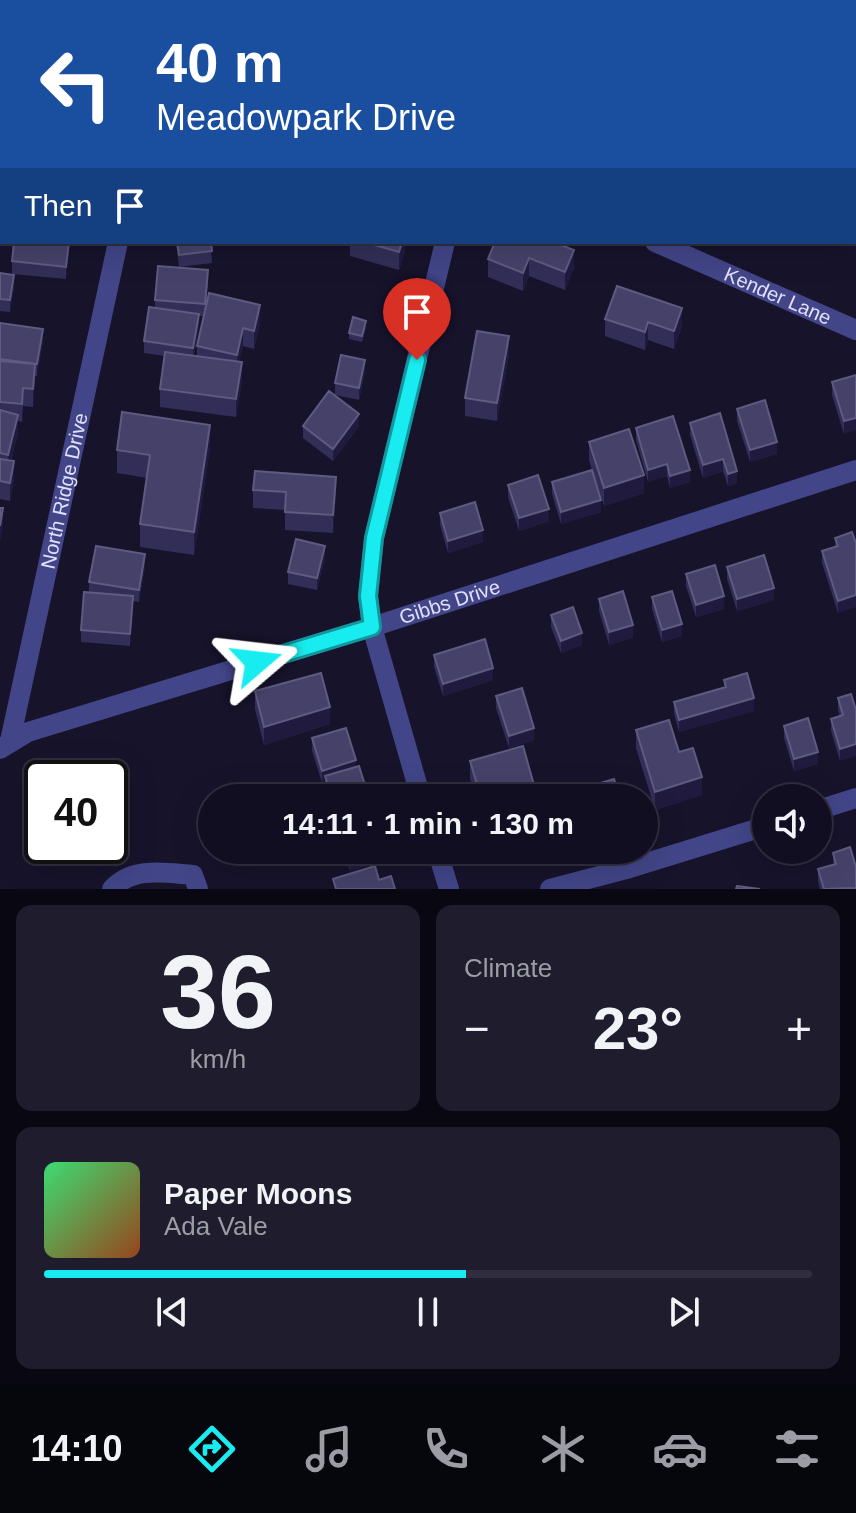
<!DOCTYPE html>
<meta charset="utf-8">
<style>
body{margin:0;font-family:Arial,sans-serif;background:#1e1c2d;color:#f1f3f6;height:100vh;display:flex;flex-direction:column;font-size:30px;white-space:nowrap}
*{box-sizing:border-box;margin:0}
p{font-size:26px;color:#9c9ca5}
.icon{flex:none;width:44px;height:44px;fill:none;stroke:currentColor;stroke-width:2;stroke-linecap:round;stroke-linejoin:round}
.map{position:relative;height:889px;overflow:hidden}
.panel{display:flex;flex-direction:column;gap:16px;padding:16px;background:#090812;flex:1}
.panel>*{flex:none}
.top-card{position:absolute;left:0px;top:0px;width:856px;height:244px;box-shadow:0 8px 32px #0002,0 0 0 2px #302e3e;background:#1a4fa0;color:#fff;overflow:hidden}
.buttons{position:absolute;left:752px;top:784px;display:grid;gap:16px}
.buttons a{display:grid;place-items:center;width:80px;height:80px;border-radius:50%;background:#100e20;box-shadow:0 8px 32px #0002,0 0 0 2px #302e3e;font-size:40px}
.speed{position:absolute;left:24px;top:760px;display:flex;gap:16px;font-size:40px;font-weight:700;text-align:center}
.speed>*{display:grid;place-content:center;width:104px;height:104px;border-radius:50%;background:#100e20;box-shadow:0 8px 32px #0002,0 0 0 2px #302e3e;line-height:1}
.speed .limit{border:4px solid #111;border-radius:12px;background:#fff;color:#111}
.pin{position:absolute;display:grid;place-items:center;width:68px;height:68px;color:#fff;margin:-82px -34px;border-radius:50% 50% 50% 0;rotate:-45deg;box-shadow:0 0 8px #0007}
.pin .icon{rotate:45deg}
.me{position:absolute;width:88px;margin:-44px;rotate:73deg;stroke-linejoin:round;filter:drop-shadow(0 0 6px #0008)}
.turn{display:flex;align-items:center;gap:28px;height:168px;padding:0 24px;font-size:36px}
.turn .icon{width:104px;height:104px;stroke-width:2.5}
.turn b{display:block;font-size:56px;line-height:68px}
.then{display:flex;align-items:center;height:76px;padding:0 24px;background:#0003;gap:16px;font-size:30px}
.big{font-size:60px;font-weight:700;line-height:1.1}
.panel .widget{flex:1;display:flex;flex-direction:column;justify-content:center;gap:12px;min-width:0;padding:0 28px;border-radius:16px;background:#1e1c2d}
.panel .dial{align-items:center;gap:0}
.dial b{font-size:104px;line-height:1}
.song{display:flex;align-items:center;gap:24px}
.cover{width:96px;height:96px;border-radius:12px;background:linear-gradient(135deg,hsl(140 70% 55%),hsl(20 70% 35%))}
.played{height:8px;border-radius:4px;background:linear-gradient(90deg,#19ecf0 55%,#302e3e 55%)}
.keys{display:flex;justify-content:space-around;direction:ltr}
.heat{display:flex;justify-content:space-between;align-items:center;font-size:44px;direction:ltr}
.panel .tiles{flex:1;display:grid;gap:16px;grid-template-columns:1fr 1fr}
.widget:last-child{grid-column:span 2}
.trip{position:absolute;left:198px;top:784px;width:460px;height:80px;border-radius:40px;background:#100e20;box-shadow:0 8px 32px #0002,0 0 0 2px #302e3e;font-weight:700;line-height:80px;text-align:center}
.tab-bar{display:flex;height:128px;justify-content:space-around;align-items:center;background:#06060d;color:#9c9ca5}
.tab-bar .icon{width:56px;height:56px}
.tab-bar .active{color:#19ecf0}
.tab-bar b{font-size:36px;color:#f1f3f6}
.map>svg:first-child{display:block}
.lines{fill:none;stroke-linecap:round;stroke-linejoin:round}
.minor{stroke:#424587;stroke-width:20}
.wall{fill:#332e57;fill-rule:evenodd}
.shaded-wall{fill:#201b3e}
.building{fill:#464169;stroke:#5e5a80;stroke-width:2}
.route-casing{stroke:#10999c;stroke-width:20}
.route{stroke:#19ecf0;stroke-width:14}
.labels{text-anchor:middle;stroke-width:8;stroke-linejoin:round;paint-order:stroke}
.street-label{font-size:20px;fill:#e1e0fd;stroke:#16132b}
</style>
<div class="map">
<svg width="856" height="889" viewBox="0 0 856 889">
<rect width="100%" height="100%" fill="#16132b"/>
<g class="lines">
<g class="minor">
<path d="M503 2V0"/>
<path d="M0 49H2"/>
<path id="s1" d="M655 242 856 330"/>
<path id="s2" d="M10 741 118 242"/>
<path id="s3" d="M0 749 28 732 372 627 856 470"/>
<path d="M421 798 372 627 368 596 374 538 445 242"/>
<path d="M818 810 856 798"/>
<path d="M437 850 449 889"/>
<path d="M112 889C133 866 166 873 193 875L198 889"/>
<path d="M550 889 630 868 766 826"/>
</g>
</g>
<path class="wall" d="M854 16H856V64L854 57Z
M2 113V136L0 134V115Z
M856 126V148L854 141V127Z
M69 242 66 279 12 274V261Z
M176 242H211L212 263 179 267Z
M350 242H405V251L399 270 350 256Z
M495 242 574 268 565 290 529 276 523 291 488 277V259Z
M0 273 14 287 10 312 0 311Z
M208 282 206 307 260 323 254 349 243 346 239 362 242 380 236 417 160 407V389L165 356 144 353V341L155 307V300ZM199 316H204L197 346V356H194L199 326Z
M605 319 682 326 674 349 648 340 645 350 605 336Z
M0 323 43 341 37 376H35L33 407 23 406 22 422 18 421V432L11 461 14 479 10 501 0 499Z
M366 327 362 342 349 339V333Z
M509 354 497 421 465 416V398Z
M365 372 359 400 335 395V383Z
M856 375 844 434 832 395V382Z
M737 409 777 454 750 462 737 421Z
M720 413 737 483 728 486 723 471 703 478 690 435V423Z
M303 426H359L333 461 303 438Z
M636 428 690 482 670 488 667 476 648 482 636 440Z
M589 442 644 493 604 506 597 484 601 512 561 524 552 494V482L592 470 589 460Z
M210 448 194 555 140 547V524L147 478 117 473V450Z
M508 485 549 521 519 531 508 497Z
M253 490 336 494 333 533 285 530V510L253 508Z
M440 513 483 542 448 553 440 525Z
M835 538 856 543 838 613 822 563V551L835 547Z
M325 558 317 590 288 584V572Z
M145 566 139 602 133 601 130 646 81 642V630L89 593V582Z
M727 567 774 600 737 611 727 579Z
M686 574 724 609 696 617 686 586Z
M652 597 682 636 662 642 652 609Z
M599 599 633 637 609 645 599 611Z
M551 615 582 645 561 653 551 627Z
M434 655 493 680 443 696 434 667Z
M724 680 754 711 679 732 674 714V702L724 688Z
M255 691 330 724 264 745 255 709Z
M851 694 840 761 831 731V719L840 716 838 710V698Z
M496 696 534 740 509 748 496 708Z
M784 726 818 764 794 771 784 738Z
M636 730 702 795 655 810 636 748Z
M312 738 356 767 369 798H328L325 788V782L322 783 312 751Z
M470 761 534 798H476L470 779Z
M344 850H390V859L350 871Z
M833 853 856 889H820L818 881V869L833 865Z"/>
<path class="shaded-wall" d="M800 0H814V2H800Z
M856 103V115L854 116V104Z
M69 242V247L66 279V267Z
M402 242H405V251L399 270V252Z
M574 250V268L565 290V272Z
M529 258V276L523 291V273Z
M14 275V287L10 312V300Z
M260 305V323L254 349V331Z
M682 308V326L674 349V331Z
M199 314V326L193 361V348Z
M648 322V340L645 350V332Z
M243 328V346L237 373V355Z
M43 329V341L37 376V364Z
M509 336V354L497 421V403Z
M365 360V372L359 400V388Z
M242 362V380L236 417V399Z
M35 364V382L33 407V389Z
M359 414V426L333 461V449Z
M18 415V432L8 473V455Z
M856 418V430L844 434V421Z
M210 425V448L194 555V532Z
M777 442V454L750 462V450Z
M723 459V471L703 478V465Z
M14 461V479L10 501V483Z
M667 464V476L648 482V470Z
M690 470V482L670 488V476Z
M737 471V483L728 486V474Z
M644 475V493L604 506V488Z
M336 477V494L333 533V515Z
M601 500V512L561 524V512Z
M3 508V526L0 544V526Z
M549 509V521L519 531V518Z
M483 530V542L448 553V541Z
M325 546V558L317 590V578Z
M145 554V566L139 602V590Z
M774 588V600L737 611V599Z
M856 595V607L838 613V601Z
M133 596V609L130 646V634Z
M724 596V609L696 617V605Z
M682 624V636L662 642V630Z
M633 625V637L609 645V632Z
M582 633V645L561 653V641Z
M493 668V680L443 696V684Z
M754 698V711L679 732V720Z
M330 707V724L264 745V727Z
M534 728V740L509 748V736Z
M856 744V756L840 761V749Z
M818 752V764L794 771V759Z
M356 760V772L325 776V782L322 783V771Z
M702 777V795L655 810V792Z
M534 785V798H487Z
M378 850H390V859L350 871V858Z"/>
<path class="building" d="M24 0H79L78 2H33Z
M95 0H133V2H95Z
M143 0H178V2H143Z
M250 0H282L281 2H250Z
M403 0H442V2H403Z
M650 0H688L687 2H650Z
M815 0H833V2H816Z
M854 16H856V52L854 45Z
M854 77H856V103L854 104Z
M14 242H69L66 267 12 261Z
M177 242H211L212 251 179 255Z
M364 242H402L399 252Z
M495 242H553L574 250 565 272 529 258 523 273 488 259Z
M158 266 208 270 205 304 155 300Z
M0 273 14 275 10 300 0 299Z
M617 286 682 308 674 331 648 322 645 332 605 319Z
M209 293 260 305 254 331 243 328 237 355 197 346Z
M149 307 199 314 193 348 144 341Z
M353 317 366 321 362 336 349 333Z
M0 323 43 329 37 364 0 359Z
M477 331 509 336 497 403 465 398Z
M165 352 242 362 236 399 160 389Z
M341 355 365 360 359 388 335 383Z
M0 361 35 364 33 389 23 388 22 404 0 402Z
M856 375V418L844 421 832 382Z
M329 391 359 414 333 449 303 426Z
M765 400 777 442 750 450 737 409Z
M0 410 18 415 8 455 0 453Z
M122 412 210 425 194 532 140 524 150 455 117 450Z
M720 413 737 471 728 474 723 459 703 465 690 423Z
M673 416 690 470 670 476 667 464 648 470 636 428Z
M629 429 644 475 604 488 589 442Z
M0 459 14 461 10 483 0 481Z
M592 470 601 500 561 512 552 482Z
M255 471 336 477 333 515 285 512 286 492 253 490Z
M538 475 549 509 519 518 508 485Z
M475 502 483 530 448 541 440 513Z
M0 508H3L0 526Z
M852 532 856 543V595L838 601 822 551 838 546 835 538Z
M296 539 325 546 317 578 288 572Z
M96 546 145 554 139 590 89 582Z
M764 555 774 588 737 599 727 567Z
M715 565 724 596 696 605 686 574Z
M623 591 633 625 609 632 599 599Z
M672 591 682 624 662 630 652 597Z
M84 592 133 596 130 634 81 630Z
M573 607 582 633 561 641 551 615Z
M485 639 493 668 443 684 434 655Z
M321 673 330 707 264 727 255 691Z
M747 673 754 698 679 720 674 702 726 687 724 680Z
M522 688 534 728 509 736 496 696Z
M851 694 856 710V744L840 749 831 719 843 715 838 698Z
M808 718 818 752 794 759 784 726Z
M669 720 679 752 693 748 702 777 655 792 636 730Z
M346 728 356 760 322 771 312 738Z
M523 746 534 785 487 798H481L470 761Z
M359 766 369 798H332L325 776Z
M614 779 620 798H598L594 785Z
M850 847 856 867V888L824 889 818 869 836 864 833 853Z
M348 850H378L350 858Z
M375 866 379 880 391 876 395 889H336L333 879Z
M737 886 760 889H736Z"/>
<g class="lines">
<defs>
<path id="route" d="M257 662 372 627 368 596 374 538 417 360"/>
</defs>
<use href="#route" class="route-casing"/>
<use href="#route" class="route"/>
</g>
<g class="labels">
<g class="street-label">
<text dy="7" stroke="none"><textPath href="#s1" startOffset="134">Kender Lane</textPath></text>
<text dy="7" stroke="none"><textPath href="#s2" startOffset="256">North Ridge Drive</textPath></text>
<text dy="7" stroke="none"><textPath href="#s3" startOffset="474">Gibbs Drive</textPath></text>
</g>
</g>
</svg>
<div class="buttons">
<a><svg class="icon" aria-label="sound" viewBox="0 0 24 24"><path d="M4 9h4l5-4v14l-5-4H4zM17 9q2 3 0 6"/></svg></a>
</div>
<div class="speed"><div class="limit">40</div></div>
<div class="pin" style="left:417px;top:360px;background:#d93025"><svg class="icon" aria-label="arrive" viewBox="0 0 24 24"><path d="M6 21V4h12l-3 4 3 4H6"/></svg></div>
<svg class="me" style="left:257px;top:662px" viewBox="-20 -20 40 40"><path d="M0-17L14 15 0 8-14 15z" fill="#19ecf0" stroke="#fff" stroke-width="4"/></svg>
<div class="trip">14:11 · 1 min · 130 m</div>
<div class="top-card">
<div class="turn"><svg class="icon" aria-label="left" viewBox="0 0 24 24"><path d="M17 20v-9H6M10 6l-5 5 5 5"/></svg><div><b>40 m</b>Meadowpark Drive</div></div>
<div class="then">Then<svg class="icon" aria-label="arrive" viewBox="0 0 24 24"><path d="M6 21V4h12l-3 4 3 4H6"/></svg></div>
</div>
</div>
<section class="panel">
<div class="tiles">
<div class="widget dial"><b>36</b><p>km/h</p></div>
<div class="widget"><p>Climate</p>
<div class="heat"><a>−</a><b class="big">23°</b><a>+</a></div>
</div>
<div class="widget">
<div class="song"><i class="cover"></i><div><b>Paper Moons</b><p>Ada Vale</p></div></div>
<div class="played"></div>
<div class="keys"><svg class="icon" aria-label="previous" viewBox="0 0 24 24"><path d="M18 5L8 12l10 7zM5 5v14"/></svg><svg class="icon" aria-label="pause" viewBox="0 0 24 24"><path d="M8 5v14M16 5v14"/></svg><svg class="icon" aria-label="next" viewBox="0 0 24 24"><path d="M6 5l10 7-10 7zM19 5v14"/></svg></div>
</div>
</div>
</section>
<nav class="tab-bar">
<b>14:10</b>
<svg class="icon active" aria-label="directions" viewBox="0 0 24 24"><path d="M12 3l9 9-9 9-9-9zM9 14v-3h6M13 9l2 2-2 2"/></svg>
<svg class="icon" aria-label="music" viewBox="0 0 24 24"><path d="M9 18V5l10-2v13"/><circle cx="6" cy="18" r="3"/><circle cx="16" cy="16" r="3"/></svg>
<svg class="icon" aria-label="phone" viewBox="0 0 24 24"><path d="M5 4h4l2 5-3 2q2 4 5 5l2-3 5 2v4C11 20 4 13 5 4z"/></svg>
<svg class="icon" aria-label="climate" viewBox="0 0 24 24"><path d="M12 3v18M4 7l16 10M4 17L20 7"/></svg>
<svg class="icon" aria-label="car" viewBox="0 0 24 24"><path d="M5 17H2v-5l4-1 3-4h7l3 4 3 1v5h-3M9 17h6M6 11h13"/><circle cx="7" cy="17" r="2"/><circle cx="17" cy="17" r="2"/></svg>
<svg class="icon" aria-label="filters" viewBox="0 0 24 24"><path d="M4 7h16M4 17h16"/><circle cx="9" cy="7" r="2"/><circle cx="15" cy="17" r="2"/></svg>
</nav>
